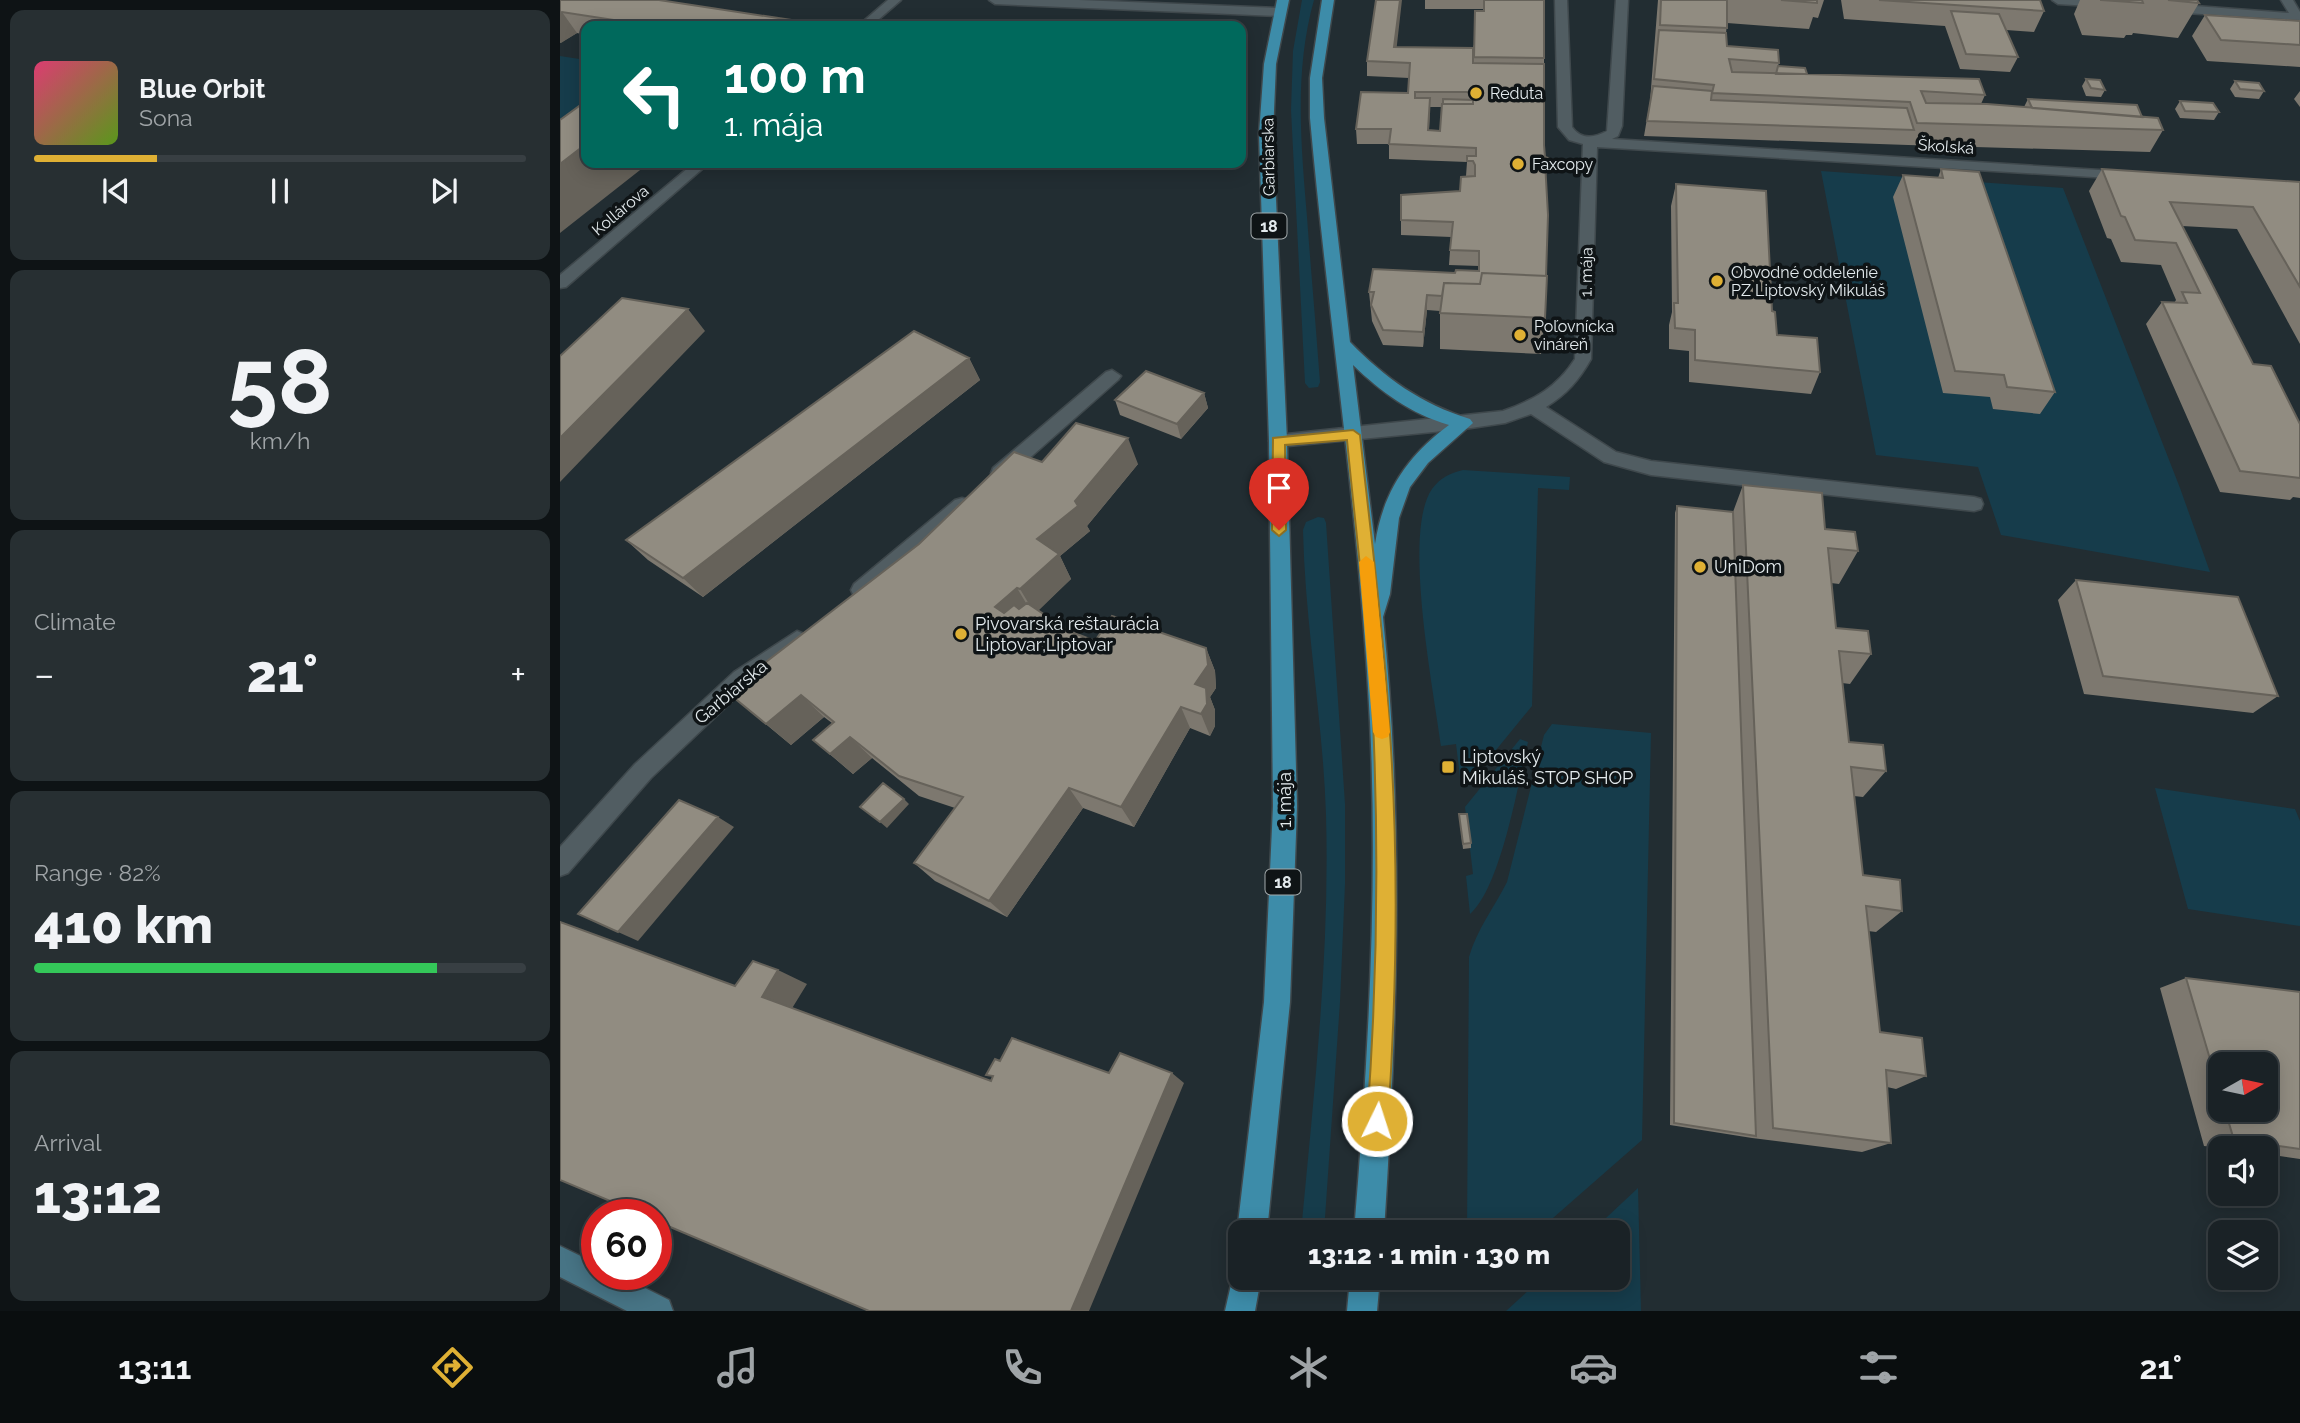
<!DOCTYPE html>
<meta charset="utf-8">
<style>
body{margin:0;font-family:Raleway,sans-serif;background:#272f32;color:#f1f3f6;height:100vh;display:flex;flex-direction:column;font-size:26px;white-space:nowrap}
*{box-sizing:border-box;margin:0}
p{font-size:23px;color:#9fa4a7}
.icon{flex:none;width:38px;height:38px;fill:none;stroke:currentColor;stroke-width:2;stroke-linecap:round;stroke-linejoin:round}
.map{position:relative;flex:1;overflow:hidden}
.sheet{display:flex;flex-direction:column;gap:10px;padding:10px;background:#0e1315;width:560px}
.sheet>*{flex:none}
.top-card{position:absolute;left:21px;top:21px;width:665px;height:147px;border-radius:14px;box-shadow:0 4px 18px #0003,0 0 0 2px #383f43;background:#00695c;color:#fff;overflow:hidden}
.needle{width:46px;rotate:81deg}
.fabs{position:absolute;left:1648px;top:1052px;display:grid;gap:14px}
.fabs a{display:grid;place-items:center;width:70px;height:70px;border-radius:14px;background:#1a2226;box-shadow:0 4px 18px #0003,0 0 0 2px #383f43;font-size:35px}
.speed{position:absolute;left:21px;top:1199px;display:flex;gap:14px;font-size:35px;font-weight:700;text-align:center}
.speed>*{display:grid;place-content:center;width:91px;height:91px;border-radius:50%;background:#1a2226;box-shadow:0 4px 18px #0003,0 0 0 2px #383f43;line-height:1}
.speed .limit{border:10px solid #d22;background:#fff;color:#111}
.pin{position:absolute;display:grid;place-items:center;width:60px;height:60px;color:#fff;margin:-72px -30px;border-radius:50% 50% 50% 0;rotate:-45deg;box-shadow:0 0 7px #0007}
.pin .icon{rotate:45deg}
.me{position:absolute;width:77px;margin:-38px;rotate:4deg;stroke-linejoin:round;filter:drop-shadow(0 0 5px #0008)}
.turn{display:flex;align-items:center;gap:24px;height:147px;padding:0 28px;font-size:32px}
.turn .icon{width:91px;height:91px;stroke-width:2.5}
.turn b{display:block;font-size:49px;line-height:60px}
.big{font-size:52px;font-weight:800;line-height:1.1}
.sheet .tile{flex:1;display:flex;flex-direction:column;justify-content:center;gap:10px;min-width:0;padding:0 24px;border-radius:14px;background:#272f32}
.sheet .dial{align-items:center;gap:0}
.dial b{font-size:91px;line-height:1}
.song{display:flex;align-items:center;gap:21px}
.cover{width:84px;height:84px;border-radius:10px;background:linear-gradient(135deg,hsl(340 70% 55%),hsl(90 70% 35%))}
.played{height:7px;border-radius:4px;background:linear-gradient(90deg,#dfb034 25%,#383f43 25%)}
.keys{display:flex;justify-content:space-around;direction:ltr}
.heat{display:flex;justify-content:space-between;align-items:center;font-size:38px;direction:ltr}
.charge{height:10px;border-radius:5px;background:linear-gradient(90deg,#34c759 82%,#383f43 0)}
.trip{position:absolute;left:668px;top:1220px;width:402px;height:70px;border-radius:14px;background:#1a2226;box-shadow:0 4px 18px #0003,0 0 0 2px #383f43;font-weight:800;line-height:70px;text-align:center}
.tabs{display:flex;height:112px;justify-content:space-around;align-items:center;background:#0a0e0f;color:#9fa4a7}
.tabs .icon{width:49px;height:49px}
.tabs .current{color:#dfb034}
.tabs b{font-size:32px;color:#f1f3f6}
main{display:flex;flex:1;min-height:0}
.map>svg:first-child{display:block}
.green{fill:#163c4b}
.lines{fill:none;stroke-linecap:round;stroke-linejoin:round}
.street-casing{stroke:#3f484c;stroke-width:3}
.secondary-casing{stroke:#3f484c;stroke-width:3}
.primary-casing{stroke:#3f484c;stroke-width:3}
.street{fill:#515d62;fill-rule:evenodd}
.secondary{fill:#477485;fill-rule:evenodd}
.primary{fill:#3d8ca9;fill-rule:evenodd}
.wall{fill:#7d786f;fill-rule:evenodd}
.shaded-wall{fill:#66625a}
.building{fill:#918c81;stroke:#66625a;stroke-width:2;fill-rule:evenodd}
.route{fill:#dfb034;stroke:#917222;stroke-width:2}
.slow{fill:#f59e0b}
.poi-dot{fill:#dfb034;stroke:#0f1416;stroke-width:2.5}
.labels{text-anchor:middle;stroke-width:7;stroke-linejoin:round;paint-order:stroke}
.far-poi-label{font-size:16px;fill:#e3eaed;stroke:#0f1416;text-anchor:start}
.far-street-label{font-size:16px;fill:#e3eaed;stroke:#0f1416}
.shield{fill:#0f1416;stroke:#a3aaac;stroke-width:2}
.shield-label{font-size:16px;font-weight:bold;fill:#e3eaed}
.poi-label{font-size:18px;fill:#e3eaed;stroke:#0f1416;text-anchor:start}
.street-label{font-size:18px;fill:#e3eaed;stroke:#0f1416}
</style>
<main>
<section class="sheet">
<div class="tile">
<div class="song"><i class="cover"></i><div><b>Blue Orbit</b><p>Sona</p></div></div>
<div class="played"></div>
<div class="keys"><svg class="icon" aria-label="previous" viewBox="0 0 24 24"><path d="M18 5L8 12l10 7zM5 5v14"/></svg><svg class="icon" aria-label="pause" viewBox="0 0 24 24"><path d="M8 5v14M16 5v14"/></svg><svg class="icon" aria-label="next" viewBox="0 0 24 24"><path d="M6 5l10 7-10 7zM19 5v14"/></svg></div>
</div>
<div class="tile dial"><b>58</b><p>km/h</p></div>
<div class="tile"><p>Climate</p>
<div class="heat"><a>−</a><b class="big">21°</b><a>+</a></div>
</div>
<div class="tile"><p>Range · 82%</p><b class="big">410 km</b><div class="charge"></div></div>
<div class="tile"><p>Arrival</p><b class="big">13:12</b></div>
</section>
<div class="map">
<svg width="1740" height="1311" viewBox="0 0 1740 1311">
<rect width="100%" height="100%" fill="#222d32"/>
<path class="green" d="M742 0H754C734 71 741 145 747 217 751 272 756 327 760 382L758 387 749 388 745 383 731 110 733 51Z
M0 56 26 60V144L0 163Z
M1261 171 1503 188 1620 488 1650 572 1441 535 1418 467 1316 455Z
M903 470 1010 477 1009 490 978 488 972 706 914 777 901 785 896 744 881 746C874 691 842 532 872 489 880 478 890 473 903 470Z
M758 517 764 518 766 523 785 804V884L780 1002 764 1232H741C754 1093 770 954 766 815 763 720 745 625 743 530L746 522Z
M992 724 1091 733 1082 1140 977 1232H907L909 957C917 929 934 908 947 882L984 735Z
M960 739 968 742C958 784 941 887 910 914L906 876 913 874 905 807Z
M1595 788 1735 809 1740 821V926L1628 909Z
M1078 1188 1081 1311H946L982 1278H1059V1232H1031Z"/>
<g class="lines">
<defs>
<path id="street" d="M328 0H341L311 26H298Z
M429 0H519L719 8 725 12 719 16 435 4Z
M995 0H1007L1012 127C1021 140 1034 138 1047 131L1056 0H1068L1062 126 1058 136 1052 139 1571 172V178L1566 179 1037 147 1031 359C1019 380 1007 394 986 407L1056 452 1091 461 1414 497 1421 499 1423 504 1421 509 1414 511 1091 475 1044 462 971 414 945 423 904 429 718 447 712 446 709 441 712 436 718 435 943 411C974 400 997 387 1015 359L1023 144 1009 140 998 127Z
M1492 0H1548L1552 3 1546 7 1498 4Z
M1721 0H1733L1740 12V20L1609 12 1603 8 1609 4 1729 13Z
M134 163H149L6 287 0 288V275Z
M552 370 561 376 558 380 447 478H433L431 473 433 468 546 372Z
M402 498 409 500 411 505 409 510 308 596 301 598 294 596 291 590 294 584 395 500Z
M237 631 244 634 247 640 244 646 190 684 91 778 8 873 0 876V847L75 764 174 672Z"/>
<path id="secondary" d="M0 1246 37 1264V1274H57L109 1300 113 1311H67L0 1277Z"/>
<path id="primary" d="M717 0H729L716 64 713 134 727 441 737 806 730 1002 707 1232H681V1240L677 1232 704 1002 713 806 709 441 699 134 704 64Z
M762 0H774L762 78 764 118 790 342C825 378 861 404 910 419L913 423 868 463 850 487 839 518 830 594 823 617C844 822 837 1027 824 1232H794C808 1062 818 892 810 722 800 520 768 319 750 118V78ZM793 365C821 392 851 414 889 425 847 456 823 492 815 544Z
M681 1265V1278H701L695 1311H665L675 1267Z
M790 1278H820L817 1311H787Z"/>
</defs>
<use href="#street" class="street-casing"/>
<use href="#secondary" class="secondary-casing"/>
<use href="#primary" class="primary-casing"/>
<use href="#street" class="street"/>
<use href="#secondary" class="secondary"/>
<use href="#primary" class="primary"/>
</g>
<path class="wall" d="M0 0 234 26H26V35L17 33 0 43Z
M865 0H984V145L985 157 988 158 986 174 985 318 981 354 880 349V311L867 310 863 347 823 345 812 321 809 292 895 273 918 271 919 266 889 265 891 237 841 235V220L900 191 912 176H906L907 162 829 159V144H797L796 129 848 93 849 78 807 76V61L837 47 913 48 924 9H865ZM870 107H882L880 131 869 130Z
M1098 0H1264L1258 18 1253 17 1249 29 1167 23 1166 33 1167 46 1219 63 1218 66 1247 74 1425 95 1421 104 1464 107 1468 99 1582 117 1603 130 1590 152 1348 145 1084 136 1090 101Z
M1281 0H1480L1484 11 1474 32 1446 30 1458 57 1450 72 1400 69 1385 26 1284 19Z
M1520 0H1637L1639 3 1618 38 1573 33 1572 35H1566L1564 38 1522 35 1514 14Z
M1645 15 1740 21V67L1647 61 1632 36Z
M1526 79 1545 90 1541 97 1526 96 1522 86Z
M1675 81 1704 91 1699 99 1675 97 1670 89Z
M1740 91V107L1734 99Z
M1620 101 1659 112 1654 120 1620 118 1615 109Z
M1381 169 1495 392 1480 414 1433 409 1430 397 1383 393 1333 197 1343 175 1378 178Z
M1542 169 1740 182V344L1677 229 1622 226 1693 364 1740 424V498L1733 497 1730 500 1660 492 1586 324 1602 302 1614 303 1616 300 1601 265 1561 262 1551 239 1547 238 1529 191Z
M1116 184 1212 311 1217 335 1260 372 1251 394 1129 382V351L1109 349V325L1112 312 1111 206Z
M409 358 420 380 143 597 88 560 66 540Z
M644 393 648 408 621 439 560 415 555 400Z
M482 462 578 464 527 526 530 531 500 556 511 579 478 610 509 631 535 641 646 648 655 671 656 688 650 697 655 710V726L650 736 630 728 574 827 523 808 447 917 375 881 354 863 395 808 359 796 312 758 293 774 253 740 272 723 264 717 231 745 167 692Z
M1183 485 1265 529 1298 551 1279 584 1271 583 1276 628 1311 654 1290 684 1282 683 1289 742 1326 771 1303 797 1294 796 1303 875 1342 911 1316 932 1308 931 1320 1032 1366 1076 1336 1089 1327 1087 1331 1143 1302 1152 1192 1138 1110 1125 1115 513 1117 506 1173 512Z
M1516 580 1718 696 1693 713 1524 694 1498 600Z
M899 814 911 843V848L903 849Z
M1626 978 1740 992V1159L1706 1154V1148H1661L1644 1146 1600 988ZM1661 1064 1706 1110H1661Z"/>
<path class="shaded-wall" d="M840 0H842L835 62 834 47Z
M2 12 17 33 1 43 0 41V14Z
M231 20 234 26H223Z
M26 144V163H89L0 233V164Z
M867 295V310L863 347V332Z
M128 309 145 331 0 482V438Z
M409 358 420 380 143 597 123 578Z
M644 393 648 408 621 439 617 424Z
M568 438 578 464 527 526 530 531 500 556 511 579 475 614 460 589 477 539 515 501Z
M457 588 472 613 451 631 435 607Z
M646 648 655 671 656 688 650 697 655 710V726L650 736 641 714 635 684Z
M241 695 264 717 231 745 206 724Z
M621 707 630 728 574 827 561 807Z
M290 737 312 758 293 774 270 754Z
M509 788 523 808 447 917 429 901Z
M344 799 349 804 327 828 320 822Z
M158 817 174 827 78 941 58 932Z
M218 970 247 984 231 1010 202 997Z
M612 1073 624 1083 529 1311H511Z"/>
<path class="building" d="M0 0H99L231 20 223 26H93L2 12 0 14Z
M816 0H840L834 47 913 48V63L984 64V145L985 157 988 158 985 162 988 215 986 276 922 273 920 284 884 283 882 296 867 295 863 332 823 330 811 305 814 292H809L813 269 895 273 896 270 919 271V251L890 250 893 222 841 220V195L900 191 901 177 915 176V165L913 161H907V156H916V148L829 144 831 129H796L801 92 848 93 850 63 807 61ZM855 92H913V104H882L880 131 868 130 870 98H855Z
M924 0H984V58L914 57 915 11H924Z
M1101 0H1167V28L1100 25Z
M1221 0H1257V3Z
M1319 0H1480L1484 11Z
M1540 0H1582L1583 3 1541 0Z
M1608 0H1637L1639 3Z
M1391 11 1439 14 1458 57 1406 54Z
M1645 15 1740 21V45L1661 40Z
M1099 30 1166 33 1167 46 1218 50 1219 63 1169 59 1172 72 1419 79 1425 95 1361 91 1366 103 1427 104 1598 118 1603 130 1357 123 1350 102 1152 93 1154 85 1094 79Z
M1218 66 1245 68 1247 74H1216Z
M1526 79 1540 80 1545 90 1531 88Z
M1675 81 1699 83 1704 91 1680 89Z
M1093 86 1152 91 1151 100 1347 108 1354 130 1087 121Z
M883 99 913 100V104H883Z
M1468 99 1577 105 1582 117 1472 108Z
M26 101V144L0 164V120Z
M1620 101 1653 103 1659 112 1625 111Z
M1381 169 1419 172 1495 392 1447 387 1444 375 1395 371 1343 175 1383 178Z
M1542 169 1740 182V287L1693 207 1610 202 1693 364 1711 366 1740 424V478L1680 471 1602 302 1627 303 1622 292 1640 293 1616 243 1575 240 1565 217 1561 216Z
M1116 184 1206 191 1212 311 1215 312 1217 335 1257 338 1260 372 1135 360V330L1115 328 1114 303H1118Z
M922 273 987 276 985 318 880 313 884 283 920 284Z
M62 298 128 309 0 438V356Z
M354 331 409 358 123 578 66 540Z
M586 371 644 393 617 424 555 400Z
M516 423 568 438 515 501 518 506 477 539 499 554 460 589 457 588 435 607 444 613 454 605 459 609 467 603 509 631 535 641 552 616 646 648 648 665 635 684 646 688 647 704 641 714 621 707 561 807 509 788 429 901 354 863 403 797 339 776 290 737 270 754 253 740 274 722 241 695 206 724 167 692 359 544 454 452 482 462Z
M1183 485 1262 493 1265 529 1295 532 1298 551 1268 548 1276 628 1308 631 1311 654 1279 651 1289 742 1323 745 1326 771 1291 767 1303 875 1340 880 1342 911 1306 906 1320 1032 1362 1038 1366 1076 1326 1070 1331 1143 1213 1128Z
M1117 506 1173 512 1196 1136 1114 1123Z
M1516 580 1678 597 1718 696 1543 676Z
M323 783 344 799 320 822 300 807Z
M119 800 158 817 58 932 18 914Z
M899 814H907L911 843 903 844Z
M0 922 175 986 193 961 218 970 202 997 431 1081 433 1076 426 1075 435 1059 440 1061 452 1038 549 1073 560 1053 612 1073 511 1311H309L96 1221V1214H81L0 1180Z
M1626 978 1740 992V1149L1674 1140 1665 1110H1706V1064H1661V1096Z"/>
<path class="route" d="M793 430 800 435C810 529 823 624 829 719 839 852 837 988 828 1121L824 1128 817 1131 810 1128 807 1121C817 988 819 854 813 721 808 628 796 534 787 440L725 445 726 530 719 536 712 530 713 438Z"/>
<path class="slow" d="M806 556 814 562 830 732 828 737 822 739 816 737 813 732 799 562Z"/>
<g class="poi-dot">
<circle cx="916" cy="93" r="7"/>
<circle cx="958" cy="164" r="7"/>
<circle cx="1157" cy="281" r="7"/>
<circle cx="960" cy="335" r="7"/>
<circle cx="1140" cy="567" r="7"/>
<circle cx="401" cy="634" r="7"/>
<rect x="881" y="760" width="14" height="14" rx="3.5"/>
</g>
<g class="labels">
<g class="far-poi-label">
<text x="930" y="99">Reduta</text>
<text x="972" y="170">Faxcopy</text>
<text x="1171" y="278">Obvodné oddelenie<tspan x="1171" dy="18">PZ Liptovský Mikuláš</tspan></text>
<text x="974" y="332">Poľovnícka<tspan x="974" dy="18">vináreň</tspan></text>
</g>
<g class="far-street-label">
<text transform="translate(1386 146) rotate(4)" y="6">Školská</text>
<text transform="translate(708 157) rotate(-91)" y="6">Garbiarska</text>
<text transform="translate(60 210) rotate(-40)" y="6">Kollárova</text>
<text transform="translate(1026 272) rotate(-89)" y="6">1. mája</text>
</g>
<g class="shield">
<rect x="691.5" y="213.5" width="35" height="25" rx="5"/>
<rect x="705.5" y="869.5" width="35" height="25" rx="5"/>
</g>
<g class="shield-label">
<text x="709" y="232">18</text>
<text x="723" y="888">18</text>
</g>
<g class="poi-label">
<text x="1154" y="573">UniDom</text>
<text x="415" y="630">Pivovarská reštaurácia<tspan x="415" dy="21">Liptovar;Liptovar</tspan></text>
<text x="902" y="763">Liptovský<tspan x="902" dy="21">Mikuláš, STOP SHOP</tspan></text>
</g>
<g class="street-label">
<text transform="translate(171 692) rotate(-40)" y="6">Garbiarska</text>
<text transform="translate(725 800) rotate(-90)" y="6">1. mája</text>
</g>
</g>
</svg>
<div class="fabs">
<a><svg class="needle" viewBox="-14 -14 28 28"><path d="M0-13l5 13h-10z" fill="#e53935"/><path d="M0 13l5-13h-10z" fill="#9fa4a7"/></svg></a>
<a><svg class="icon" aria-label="sound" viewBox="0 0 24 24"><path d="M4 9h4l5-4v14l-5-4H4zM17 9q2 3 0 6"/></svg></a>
<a><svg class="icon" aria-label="layers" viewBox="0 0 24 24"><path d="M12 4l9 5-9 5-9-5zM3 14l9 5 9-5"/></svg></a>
</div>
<div class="speed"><div class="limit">60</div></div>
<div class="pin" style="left:719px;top:530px;background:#d93025"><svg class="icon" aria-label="arrive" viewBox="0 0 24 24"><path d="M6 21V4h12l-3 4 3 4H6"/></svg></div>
<svg class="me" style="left:817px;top:1121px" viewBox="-20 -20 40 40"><circle r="17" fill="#dfb034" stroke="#fff" stroke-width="3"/><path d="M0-11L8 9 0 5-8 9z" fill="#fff"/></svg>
<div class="trip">13:12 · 1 min · 130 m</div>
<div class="top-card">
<div class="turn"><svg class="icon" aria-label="left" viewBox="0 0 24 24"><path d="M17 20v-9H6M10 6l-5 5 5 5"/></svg><div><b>100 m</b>1. mája</div></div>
</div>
</div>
</main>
<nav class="tabs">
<b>13:11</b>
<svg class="icon current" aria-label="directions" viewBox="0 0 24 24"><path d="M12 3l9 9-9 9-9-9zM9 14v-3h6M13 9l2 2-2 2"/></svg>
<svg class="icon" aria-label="music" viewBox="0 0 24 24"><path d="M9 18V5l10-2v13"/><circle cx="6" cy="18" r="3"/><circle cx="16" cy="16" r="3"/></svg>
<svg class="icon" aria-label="phone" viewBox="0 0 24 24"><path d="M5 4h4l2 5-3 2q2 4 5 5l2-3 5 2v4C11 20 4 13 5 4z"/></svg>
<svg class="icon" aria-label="climate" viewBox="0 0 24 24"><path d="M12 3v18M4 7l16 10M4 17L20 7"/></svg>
<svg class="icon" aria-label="car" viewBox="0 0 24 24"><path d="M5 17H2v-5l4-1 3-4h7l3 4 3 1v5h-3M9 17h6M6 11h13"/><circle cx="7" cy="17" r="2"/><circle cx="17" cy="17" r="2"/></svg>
<svg class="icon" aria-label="filters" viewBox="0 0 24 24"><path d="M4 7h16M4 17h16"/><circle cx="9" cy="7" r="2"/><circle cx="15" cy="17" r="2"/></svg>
<b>21°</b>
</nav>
